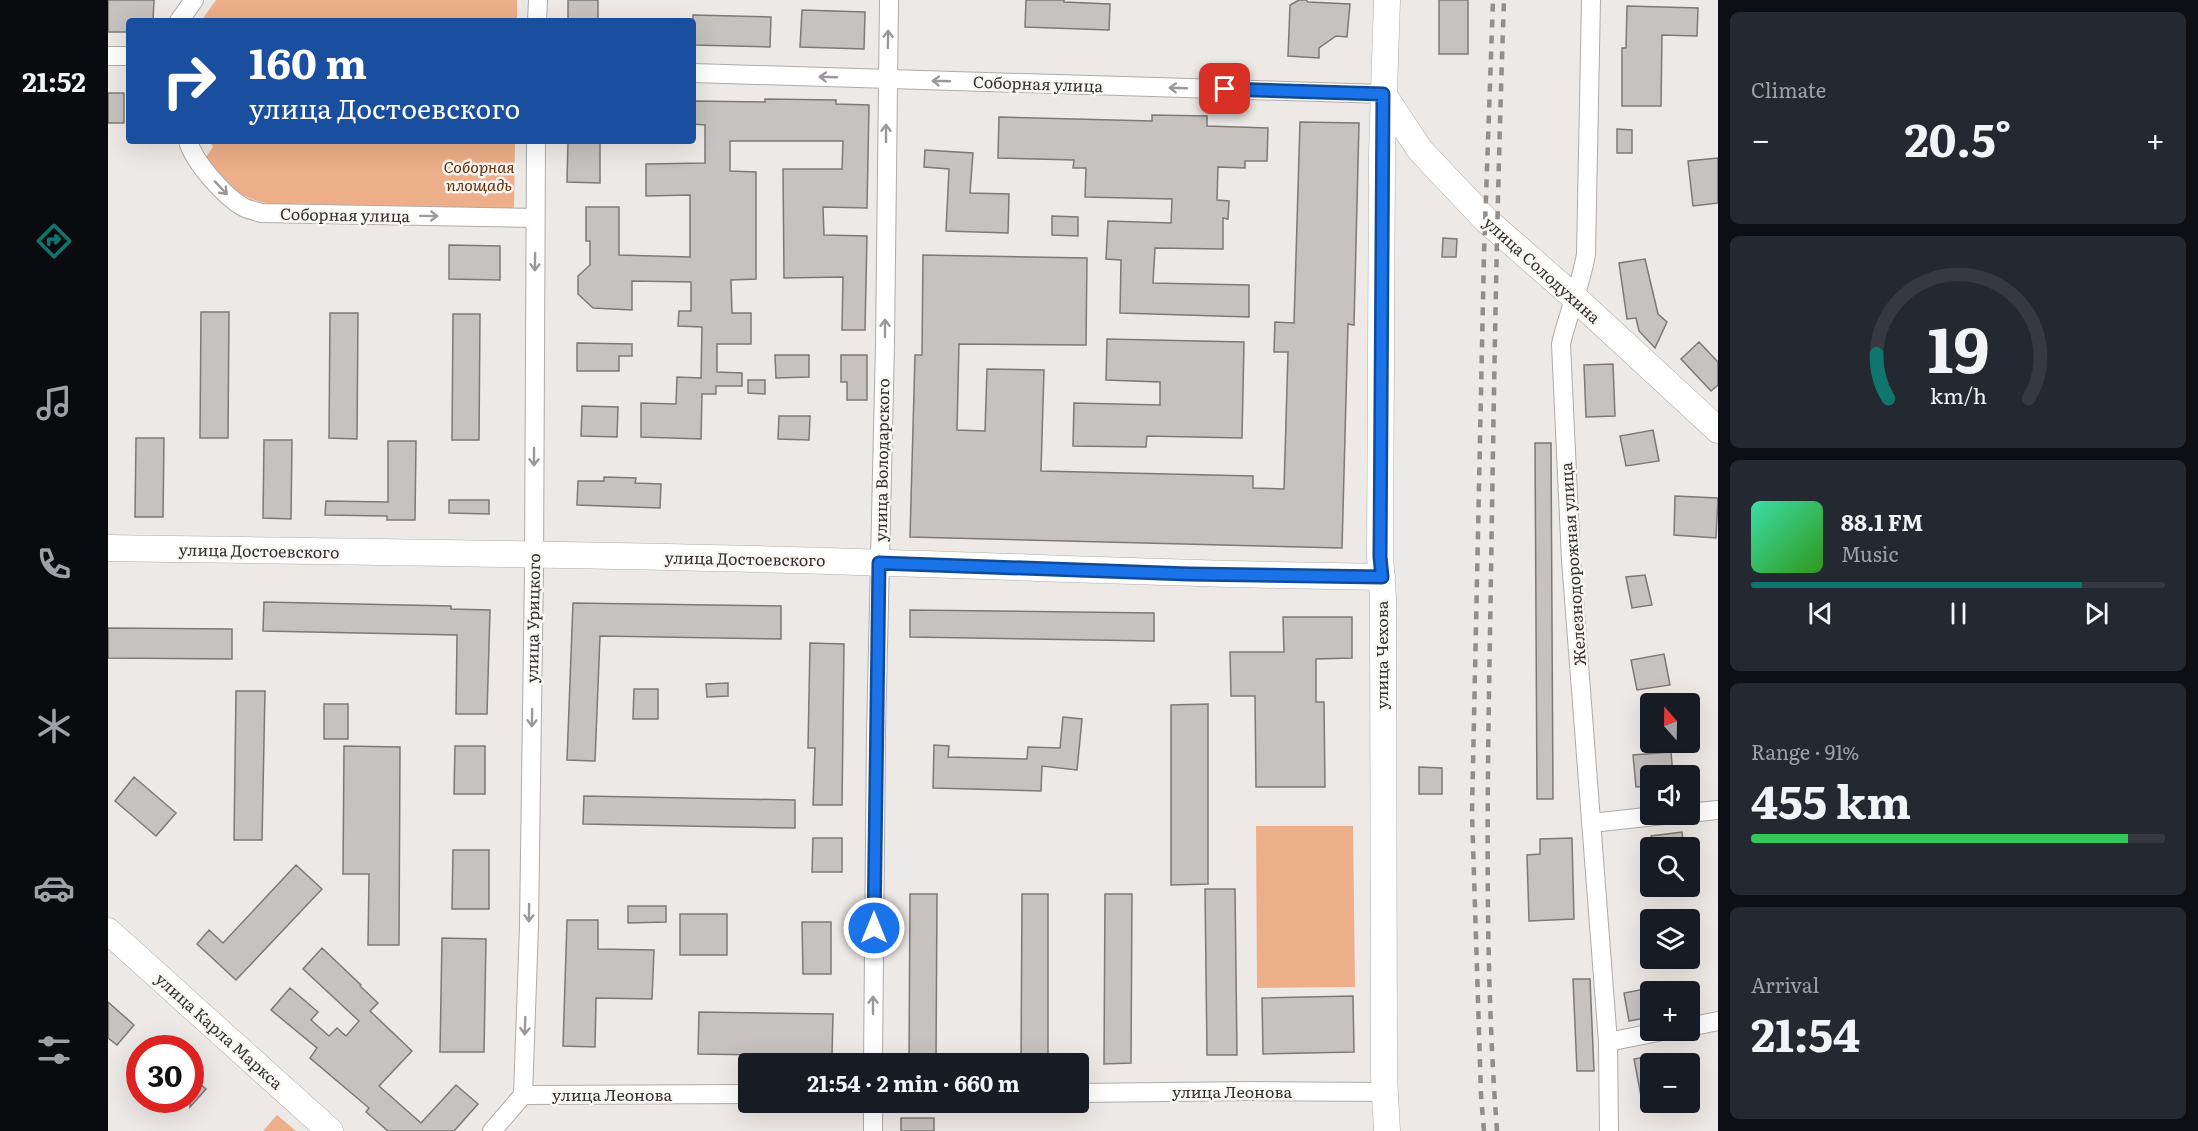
<!DOCTYPE html>
<meta charset="utf-8">
<style>
body{margin:0;font-family:Literata,serif;background:#242831;color:#f1f3f6;height:100vh;display:flex;flex-direction:column;font-size:22px;white-space:nowrap}
*{box-sizing:border-box;margin:0}
p{font-size:20px;color:#9ea1a6}
.icon{flex:none;width:33px;height:33px;fill:none;stroke:currentColor;stroke-width:2;stroke-linecap:round;stroke-linejoin:round}
.map{position:relative;flex:1;overflow:hidden}
.details{display:flex;flex-direction:column;gap:12px;padding:12px;background:#0d0f14;width:480px}
.details>*{flex:none}
.banner{position:absolute;left:18px;top:18px;width:570px;height:126px;border-radius:6px;box-shadow:0 6px 24px #0002;background:#1a4fa0;color:#fff;overflow:hidden}
.needle{width:39px;rotate:340deg}
.fabs{position:absolute;left:1532px;top:693px;display:grid;gap:12px}
.fabs a{display:grid;place-items:center;width:60px;height:60px;border-radius:6px;background:#171b24;box-shadow:0 6px 24px #0002;font-size:30px}
.speed{position:absolute;left:18px;top:1035px;display:flex;gap:12px;font-size:30px;font-weight:700;text-align:center}
.speed>*{display:grid;place-content:center;width:78px;height:78px;border-radius:50%;background:#171b24;box-shadow:0 6px 24px #0002;line-height:1}
.speed .limit{border:9px solid #d22;background:#fff;color:#111}
.pin{position:absolute;display:grid;place-items:center;width:51px;height:51px;color:#fff;margin:-26px;border-radius:12px;box-shadow:0 3px 9px #0006}
.me{position:absolute;width:66px;margin:-33px;rotate:0deg;stroke-linejoin:round;filter:drop-shadow(0 0 4px #0008)}
.turn{display:flex;align-items:center;gap:21px;height:126px;padding:0 24px;font-size:27px}
.turn .icon{width:78px;height:78px;stroke-width:2.5}
.turn b{display:block;font-size:42px;line-height:51px}
.big{font-size:45px;font-weight:700;line-height:1.1}
.details .card{flex:1;display:flex;flex-direction:column;justify-content:center;gap:9px;min-width:0;padding:0 21px;border-radius:9px;background:#242831}
.details .dial{align-items:center;gap:0}
.dial svg{height:156px;overflow:visible;fill:none;stroke:#363941;stroke-width:7;stroke-linecap:round;text-anchor:middle}
.dial text{fill:#f1f3f6;stroke:none}
.song{display:flex;align-items:center;gap:18px}
.cover{width:72px;height:72px;border-radius:9px;background:linear-gradient(135deg,hsl(160 70% 55%),hsl(110 70% 35%))}
.played{height:6px;border-radius:3px;background:linear-gradient(90deg,#0f766e 80%,#363941 80%)}
.keys{display:flex;justify-content:space-around;direction:ltr}
.heat{display:flex;justify-content:space-between;align-items:center;font-size:33px;direction:ltr}
.charge{height:9px;border-radius:4px;background:linear-gradient(90deg,#34c759 91%,#363941 0)}
.trip{position:absolute;left:630px;top:1053px;width:351px;height:60px;border-radius:6px;background:#171b24;box-shadow:0 6px 24px #0002;font-weight:700;line-height:60px;text-align:center}
main{display:flex;flex:1;min-height:0}
.dock{display:flex;flex-direction:column;width:108px;justify-content:space-around;align-items:center;background:#090b0e;color:#9ea1a6}
.dock .icon{width:42px;height:42px}
.dock .on{color:#0f766e}
.dock b{font-size:27px;color:#f1f3f6}
.map>svg:first-child{display:block}
.green{fill:#edaf89}
.building{fill:#c6c2c0;stroke:#7d7977;stroke-width:1.5}
.lines{fill:none;stroke-linecap:round;stroke-linejoin:round}
.street-casing{stroke:#afaba9;stroke-width:20}
.secondary-casing{stroke:#afaba9;stroke-width:27}
.street{stroke:#fff;stroke-width:18}
.secondary{stroke:#fff;stroke-width:26}
.rail{stroke:#918e8c;stroke-width:4.5;stroke-dasharray:8 8;stroke-linecap:butt}
.oneway{stroke:#9a9898}
.route-casing{stroke:#114b97;stroke-width:15}
.route{stroke:#1a73e8;stroke-width:10}
.labels{text-anchor:middle;stroke-width:5;stroke-linejoin:round;paint-order:stroke}
.street-label{font-size:16px;fill:#343231;stroke:#fbf6f4}
.park-label{font-size:16px;font-style:italic;fill:#653109;stroke:#fbf6f4}
</style>
<main>
<nav class="dock">
<b>21:52</b>
<svg class="icon on" aria-label="directions" viewBox="0 0 24 24"><path d="M12 3l9 9-9 9-9-9zM9 14v-3h6M13 9l2 2-2 2"/></svg>
<svg class="icon" aria-label="music" viewBox="0 0 24 24"><path d="M9 18V5l10-2v13"/><circle cx="6" cy="18" r="3"/><circle cx="16" cy="16" r="3"/></svg>
<svg class="icon" aria-label="phone" viewBox="0 0 24 24"><path d="M5 4h4l2 5-3 2q2 4 5 5l2-3 5 2v4C11 20 4 13 5 4z"/></svg>
<svg class="icon" aria-label="climate" viewBox="0 0 24 24"><path d="M12 3v18M4 7l16 10M4 17L20 7"/></svg>
<svg class="icon" aria-label="car" viewBox="0 0 24 24"><path d="M5 17H2v-5l4-1 3-4h7l3 4 3 1v5h-3M9 17h6M6 11h13"/><circle cx="7" cy="17" r="2"/><circle cx="17" cy="17" r="2"/></svg>
<svg class="icon" aria-label="filters" viewBox="0 0 24 24"><path d="M4 7h16M4 17h16"/><circle cx="9" cy="7" r="2"/><circle cx="15" cy="17" r="2"/></svg>
</nav>
<div class="map">
<svg width="1610" height="1131" viewBox="0 0 1610 1131">
<rect width="100%" height="100%" fill="#ede9e7"/>
<path class="green" d="M108 0H409V21H93Z
M102 141H407L406 212 162 204C131 198 115 184 98 157L105 147Z
M1148 826H1245L1247 987 1149 988Z
M169 1115 188 1131H155Z"/>
<path class="building" d="M0 0H46L45 21H21V32H0Z
M460 0H490V21H460Z
M918 0H956V2L1002 4 1001 30 917 27Z
M1191 0H1198L1200 2 1242 4 1239 37 1228 36 1211 48V58L1180 56 1182 5Z
M1331 0H1360V54H1331Z
M1519 6 1590 8 1589 36 1554 35 1553 106H1514V48H1518Z
M694 10 757 12 756 49 692 47Z
M585 15 663 17 662 47 585 45Z
M0 93H16V123H0Z
M657 99 728 100V104L761 105 759 208 715 207 716 235 759 236 757 330H734L735 277 676 278 675 169H734L735 141H622V171L648 172V279L623 280 624 313H643V344H609V372L634 373V386H608V394H594L593 439 533 437V403L568 404 569 377 593 378 594 327 570 326 571 311H583V282L524 281V310L485 308 470 294V276L482 265V241H478V207H511V255L582 257V195L538 196V164L597 163V125L585 124V101L657 102Z
M1044 115 1099 116V126L1160 128 1159 161H1137V168L1110 167 1109 200 1121 201 1120 219 1115 218V249L1047 248 1045 283 1141 285V317L1012 313 1013 260 998 259 1000 221 1063 223 1064 199 977 197 978 168H965L966 160 890 158 891 117 1044 121Z
M1192 122 1251 123 1246 325 1240 324 1234 548 802 537 807 355H814L815 255 979 258 978 345 851 344 849 430 877 431 879 369 936 370 933 471 1145 476V488L1176 489 1180 352H1166L1167 322 1186 323Z
M1509 129 1524 130V153H1509Z
M460 141H492V183L459 182Z
M817 150 865 153 862 193 901 194 900 233 838 231 841 169 816 167Z
M1610 158V203L1585 206 1580 161Z
M944 216 970 217V236L944 235Z
M1335 238 1349 239 1348 257H1334Z
M341 245 392 246V280L341 279Z
M1537 259 1550 314 1559 322 1547 348 1531 331 1528 318 1519 319 1511 263Z
M93 312H121L120 438H92Z
M222 313H250L249 439 221 438Z
M345 314H372L371 440H344Z
M999 339 1136 342 1134 438 1039 436 1038 447 965 446 966 403 1052 405V382L998 380Z
M1591 342 1610 362V385L1603 391 1573 359Z
M469 343 524 344V356H511V371H469Z
M667 355H701V377L668 378Z
M733 355H759V400H739V382H733Z
M1505 364 1507 416 1478 417 1476 365Z
M640 380H657V394L640 393Z
M474 406 510 407 509 437 473 436Z
M671 416H702L701 440 670 439Z
M1545 430 1551 461 1518 466 1512 436Z
M28 438H56L55 517H27Z
M156 440H184L183 519 155 518Z
M280 441H308L307 520H279V516L217 515 218 501 280 502Z
M1427 443H1443L1445 799H1429Z
M496 477 528 478 527 483 553 484 552 508 469 505 470 481H496Z
M1567 496 1610 498 1608 538 1566 535Z
M341 500H381V514L341 513Z
M1537 575 1544 605 1524 608 1518 577Z
M156 602 343 606V609L382 610 379 714H348L349 635 155 631Z
M465 603 673 606V639L492 636 487 761 459 760Z
M802 610 1046 613V641L802 637Z
M1175 617H1244V658L1208 659V702H1216L1217 787H1148L1147 696H1123L1122 652H1176Z
M0 628 124 629V659L0 658Z
M702 643 736 644 734 805H705L707 748H700Z
M1556 654 1562 685 1529 690 1523 660Z
M620 683V696L599 697 598 684Z
M526 689H550V719H525Z
M128 691H157L154 840H126Z
M216 704H240V739H216Z
M1100 704V884L1063 885V705Z
M955 717 974 719 969 770 934 766 933 791 825 788 826 745 841 746 840 757 919 759 920 747 952 748Z
M236 746 292 747 291 945H260L261 874H235Z
M347 746H377V794H346Z
M1563 752 1565 776H1542V786L1528 787 1525 755Z
M1311 767 1334 768V794H1311Z
M26 777 68 813 48 836 7 801Z
M476 796 687 800V828L475 824Z
M1574 832 1576 848H1544L1543 836Z
M705 838H734V872H704Z
M1464 838 1466 919 1421 921 1419 855 1432 854V839Z
M345 850H381V909H344Z
M188 865 214 889 128 980 89 944 101 930 115 943Z
M1097 889H1127L1129 1055H1099Z
M802 894H829L828 1063H801Z
M914 894H940V1063H913Z
M997 894H1024L1023 1063 996 1064Z
M520 906H558V922L520 923Z
M572 914H619V955H572Z
M459 920H490V949L546 950 544 999 488 998 487 1047 455 1046Z
M694 922H723V974H695Z
M334 938 378 939 376 1052H332Z
M214 948 253 985 252 986 270 1003 262 1011 304 1051 271 1086 313 1123 348 1085 370 1104 346 1131H280L258 1112 261 1108 202 1058 209 1048 163 1010 182 988 210 1012 203 1020 221 1036 229 1028 238 1036 251 1021 195 969Z
M1465 979H1482L1486 1071H1469Z
M1542 988V1017L1521 1021 1516 993Z
M1245 996 1246 1052 1155 1054 1154 998Z
M0 1002 26 1025 9 1045 0 1038Z
M591 1012 725 1014 724 1056 590 1054Z
M1542 1056V1111L1536 1112 1526 1059Z
M82 1075 98 1089 82 1107Z
M793 1118H826V1131H793Z"/>
<g class="lines">
<defs>
<path id="street" d="M1483 0 1478 254C1473 285 1460 313 1453 344L1463 560 1500 1042 1501 1131
M71 21 86 0
M429 21 430 0
M0 56H21
M585 73 1275 94
M80 141C86 162 116 196 135 207 141 210 148 211 153 213L427 218
M1581 813 1610 810
M1484 823 1565 814
M1581 1027 1610 1021
M1500 1042 1560 1030
M765 1064 768 733 777 344 781 0
M970 1093 1145 1091 1277 1092
M415 1095 421 926 426 569 428 141
M384 1131 415 1095 640 1094
M765 1131V1102"/>
<path id="secondary" d="M1279 0 1274 153 1272 557 1275 597 1276 1076 1279 1131
M1275 94 1312 150 1378 220 1467 298 1610 430
M0 548C250 552 499 554 749 562 924 567 1099 575 1274 577
M0 931 222 1131"/>
</defs>
<use href="#street" class="street-casing"/>
<use href="#secondary" class="secondary-casing"/>
<use href="#street" class="street"/>
<use href="#secondary" class="secondary"/>
<path class="rail" d="M1376 1131 1373 1095 1364 812 1376 253 1385 0
M1389 1131C1375 946 1380 760 1383 574 1386 383 1389 191 1396 0"/>
</g>
<defs><path id="oneway-shaft" d="M-6 0H5M1.5-3L5.5 0L1.5 3" fill="none" stroke-width="1.6" stroke-linecap="round" stroke-linejoin="round" transform="scale(1.5)"/></defs>
<g class="oneway">
<use href="#oneway-shaft" transform="translate(780 39) rotate(-89)"/>
<use href="#oneway-shaft" transform="translate(720 77) rotate(-178)"/>
<use href="#oneway-shaft" transform="translate(833 81) rotate(-178)"/>
<use href="#oneway-shaft" transform="translate(1070 88) rotate(-178)"/>
<use href="#oneway-shaft" transform="translate(778 133) rotate(-90)"/>
<use href="#oneway-shaft" transform="translate(113 188) rotate(47)"/>
<use href="#oneway-shaft" transform="translate(321 216) rotate(1)"/>
<use href="#oneway-shaft" transform="translate(427 262) rotate(91)"/>
<use href="#oneway-shaft" transform="translate(777 328) rotate(-90)"/>
<use href="#oneway-shaft" transform="translate(426 457) rotate(90)"/>
<use href="#oneway-shaft" transform="translate(424 718) rotate(91)"/>
<use href="#oneway-shaft" transform="translate(421 913) rotate(91)"/>
<use href="#oneway-shaft" transform="translate(765 1005) rotate(-90)"/>
<use href="#oneway-shaft" transform="translate(417 1026) rotate(92)"/>
</g>
<g class="lines">
<defs>
<path id="route" d="M766 928 771 563 1081 574 1274 577 1272 557 1275 94 1117 89"/>
</defs>
<use href="#route" class="route-casing"/>
<use href="#route" class="route"/>
</g>
<g class="labels">
<g class="street-label">
<text transform="translate(930 84) rotate(2)" y="6">Соборная улица</text>
<text transform="translate(237 215) rotate(1)" y="6">Соборная улица</text>
<text transform="translate(1434 270) rotate(42)" y="6">улица Солодухина</text>
<text transform="translate(774 460) rotate(-89)" y="6">улица Володарского</text>
<text transform="translate(151 551) rotate(1)" y="6">улица Достоевского</text>
<text transform="translate(637 559) rotate(1)" y="6">улица Достоевского</text>
<text transform="translate(1465 564) rotate(-94)" y="6">Железнодорожная улица</text>
<text transform="translate(425 618) rotate(-89)" y="6">улица Урицкого</text>
<text transform="translate(1274 655) rotate(-90)" y="6">улица Чехова</text>
<text transform="translate(111 1031) rotate(42)" y="6">улица Карла Маркса</text>
<text x="1124" y="1098">улица Леонова</text>
<text x="504" y="1101">улица Леонова</text>
</g>
<g class="park-label">
<text x="371" y="173">Соборная<tspan x="371" dy="18">площадь</tspan></text>
</g>
</g>
</svg>
<div class="fabs">
<a><svg class="needle" viewBox="-14 -14 28 28"><path d="M0-13l5 13h-10z" fill="#e53935"/><path d="M0 13l5-13h-10z" fill="#9ea1a6"/></svg></a>
<a><svg class="icon" aria-label="sound" viewBox="0 0 24 24"><path d="M4 9h4l5-4v14l-5-4H4zM17 9q2 3 0 6"/></svg></a>
<a><svg class="icon" aria-label="search" viewBox="0 0 24 24"><circle cx="10" cy="10" r="6"/><path d="M15 15l6 6"/></svg></a>
<a><svg class="icon" aria-label="layers" viewBox="0 0 24 24"><path d="M12 4l9 5-9 5-9-5zM3 14l9 5 9-5"/></svg></a>
<a>+</a>
<a>−</a>
</div>
<div class="speed"><div class="limit">30</div></div>
<div class="pin" style="left:1117px;top:89px;background:#d93025"><svg class="icon" aria-label="arrive" viewBox="0 0 24 24"><path d="M6 21V4h12l-3 4 3 4H6"/></svg></div>
<svg class="me" style="left:766px;top:928px" viewBox="-20 -20 40 40"><circle r="17" fill="#1a73e8" stroke="#fff" stroke-width="3"/><path d="M0-11L8 9 0 5-8 9z" fill="#fff"/></svg>
<div class="trip">21:54 · 2 min · 660 m</div>
<div class="banner">
<div class="turn"><svg class="icon" aria-label="right" viewBox="0 0 24 24"><path d="M7 20v-9h11M14 6l5 5-5 5"/></svg><div><b>160 m</b>улица Достоевского</div></div>
</div>
</div>
<section class="details">
<div class="card"><p>Climate</p>
<div class="heat"><a>−</a><b class="big">20.5°</b><a>+</a></div>
</div>
<div class="card dial"><svg viewBox="0 0 100 80">
<path d="M14 69A42 42 0 1 1 86 69"/>
<path d="M14 69A42 42 0 0 1 8 46" stroke="#0f766e"/>
<text x="50" y="56" font-size="32" font-weight="700">19</text>
<text x="50" y="72" font-size="11">km/h</text>
</svg></div>
<div class="card">
<div class="song"><i class="cover"></i><div><b>88.1 FM</b><p>Music</p></div></div>
<div class="played"></div>
<div class="keys"><svg class="icon" aria-label="previous" viewBox="0 0 24 24"><path d="M18 5L8 12l10 7zM5 5v14"/></svg><svg class="icon" aria-label="pause" viewBox="0 0 24 24"><path d="M8 5v14M16 5v14"/></svg><svg class="icon" aria-label="next" viewBox="0 0 24 24"><path d="M6 5l10 7-10 7zM19 5v14"/></svg></div>
</div>
<div class="card"><p>Range · 91%</p><b class="big">455 km</b><div class="charge"></div></div>
<div class="card"><p>Arrival</p><b class="big">21:54</b></div>
</section>
</main>
